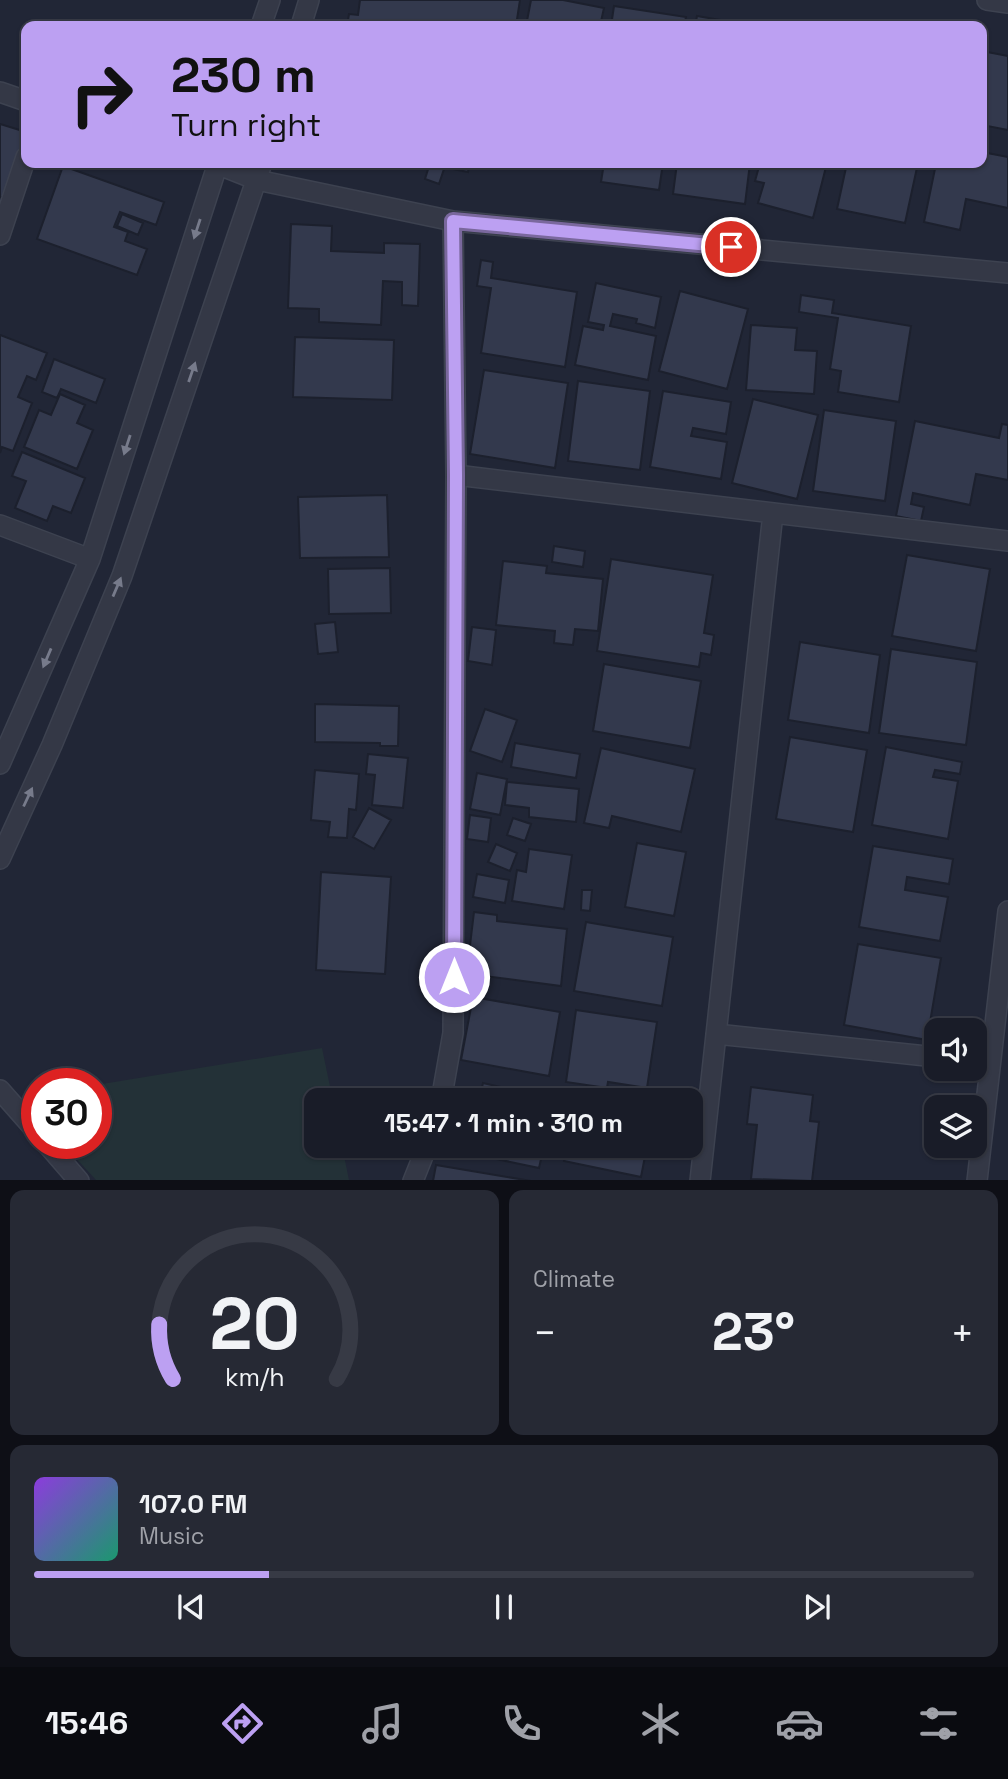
<!DOCTYPE html>
<meta charset="utf-8">
<style>
body{margin:0;font-family:"Space Grotesk",sans-serif;background:#262934;color:#f1f3f6;height:100vh;display:flex;flex-direction:column;font-size:26px;white-space:nowrap}
*{box-sizing:border-box;margin:0}
p{font-size:23px;color:#9fa1a8}
.icon{flex:none;width:38px;height:38px;fill:none;stroke:currentColor;stroke-width:2;stroke-linecap:round;stroke-linejoin:round}
.map{position:relative;height:1180px;overflow:hidden}
.details{display:flex;flex-direction:column;gap:10px;padding:10px;background:#0e0f16;flex:1}
.details>*{flex:none}
.hud{position:absolute;left:21px;top:21px;width:966px;height:147px;border-radius:14px;box-shadow:0 2px 5px #0004,0 0 0 2px #373a45;background:#bca0f2;color:#111;overflow:hidden}
.tools{position:absolute;left:924px;top:1018px;display:grid;gap:14px}
.tools a{display:grid;place-items:center;width:63px;height:63px;border-radius:14px;background:#191c28;box-shadow:0 2px 5px #0004,0 0 0 2px #373a45;font-size:35px}
.speed{position:absolute;left:21px;top:1068px;display:flex;gap:14px;font-size:35px;font-weight:700;text-align:center}
.speed>*{display:grid;place-content:center;width:91px;height:91px;border-radius:50%;background:#191c28;box-shadow:0 2px 5px #0004,0 0 0 2px #373a45;line-height:1}
.speed .limit{border:10px solid #d22;background:#fff;color:#111}
.pin{position:absolute;display:grid;place-items:center;width:60px;height:60px;color:#fff;margin:-30px;border:4px solid #fff;border-radius:50%;box-shadow:0 2px 7px #0007}
.me{position:absolute;width:77px;margin:-38px;rotate:0deg;stroke-linejoin:round;filter:drop-shadow(0 0 5px #0008)}
.turn{display:flex;align-items:center;gap:24px;height:147px;padding:0 35px;font-size:32px}
.turn .icon{width:91px;height:91px;stroke-width:2.5}
.turn b{display:block;font-size:49px;line-height:60px}
.big{font-size:52px;font-weight:700;line-height:1.1}
.details .tile{flex:1;display:flex;flex-direction:column;justify-content:center;gap:10px;min-width:0;padding:0 24px;border-radius:14px;background:#262934}
.details .dial{align-items:center;gap:0}
.dial svg{height:182px;overflow:visible;fill:none;stroke:#373a45;stroke-width:7;stroke-linecap:round;text-anchor:middle}
.dial text{fill:#f1f3f6;stroke:none}
.song{display:flex;align-items:center;gap:21px}
.cover{width:84px;height:84px;border-radius:10px;background:linear-gradient(135deg,hsl(270 70% 55%),hsl(160 70% 35%))}
.played{height:7px;border-radius:4px;background:linear-gradient(90deg,#bca0f2 25%,#373a45 25%)}
.keys{display:flex;justify-content:space-around;direction:ltr}
.heat{display:flex;justify-content:space-between;align-items:center;font-size:38px;direction:ltr}
.details .tiles{flex:1;display:grid;gap:10px;grid-template-columns:1fr 1fr}
.tile:last-child{grid-column:span 2}
.trip{position:absolute;left:304px;top:1088px;width:399px;height:70px;border-radius:14px;background:#191c28;box-shadow:0 2px 5px #0004,0 0 0 2px #373a45;font-weight:700;line-height:70px;text-align:center}
.menu{display:flex;height:112px;justify-content:space-around;align-items:center;background:#0a0b10;color:#9fa1a8}
.menu .icon{width:49px;height:49px}
.menu .active{color:#bca0f2}
.menu b{font-size:32px;color:#f1f3f6}
.map>svg:first-child{display:block}
.green{fill:#233137}
.building{fill:#33394d;stroke:#1c202d;stroke-width:2}
.lines{fill:none;stroke-linecap:round;stroke-linejoin:round}
.street-casing{stroke:#3d4250;stroke-width:22}
.street{stroke:#343846;stroke-width:19}
.oneway{fill:#777b8b}
.route-casing{stroke:#7a689d;stroke-width:18}
.route{stroke:#bca0f2;stroke-width:12}
</style>
<div class="map">
<svg width="1008" height="1181" viewBox="0 0 1008 1181">
<rect width="100%" height="100%" fill="#212636"/>
<path class="green" d="M322 1048 333 1101H317V1146H342L349 1180H96L62 1143H96V1085Z"/>
<path class="building" d="M360 0H520L516 26H347L349 14 358 15Z
M531 0H563L604 8 600 26H526Z
M614 6 686 17 684 26H611Z
M697 16 755 26H695Z
M982 51 1008 56V130L982 125Z
M0 124 26 132 5 198 0 197Z
M982 152 1008 157V208L966 199 960 230 924 222 936 164 933 163H982Z
M430 163H446L439 184 425 179Z
M449 163H500L499 168 470 163 468 172 448 168Z
M604 163H663L659 190 601 182Z
M677 163H750L745 204 673 194Z
M760 163H827L813 218 758 203 764 183 755 181Z
M847 163H918L905 223 837 209Z
M63 166 164 202 156 225 120 212 114 227 128 232 125 241 147 249 137 275 37 239Z
M122 214 143 223 138 235 117 226Z
M291 224 332 226 331 251 384 253V243L420 244 418 306 402 305V282L383 281 381 325 319 322V309L288 308Z
M481 260 493 262 491 278 577 292 565 367 481 353 491 288 477 286Z
M596 283 661 297 655 328 636 323 637 319 613 314 610 326 656 336 648 380 575 365 583 326 603 330 604 325 588 322Z
M680 291 748 309 727 389 659 371Z
M801 295 834 300 832 313 911 326 899 402 838 392 841 371 830 369 838 318 799 312Z
M751 325 797 328 795 350 817 351 814 394 746 390Z
M0 335 47 353 36 380 27 376 18 397 32 403 13 451 2 447 0 453Z
M295 337 394 340 392 400 293 397Z
M54 359 105 379 96 403 61 389 57 398 42 392Z
M484 370 568 383 555 468 470 454Z
M578 381 650 391 640 470 568 461Z
M663 391 731 402 726 434 693 428 691 436 727 442 721 479 650 467Z
M60 394 85 405 77 423 93 430 77 469 24 447 39 410 51 415Z
M753 399 818 415 797 499 732 483Z
M824 410 896 421 885 501 813 491Z
M915 421 999 438 1002 424 1008 425V480L976 474 970 505 913 493 911 504 924 507 921 521 896 516Z
M22 452 85 478 71 513 53 506 47 521 15 508 26 481 12 476Z
M387 495 389 557 300 558 298 497Z
M554 546 585 551 583 567 552 562Z
M907 555 990 569 976 651 892 636Z
M611 559 713 575 704 633 714 635 711 655 701 653 699 667 597 651Z
M503 561 547 566 546 573 603 579 598 631 575 629 573 645 554 643 555 631 496 625Z
M390 568 391 613 329 614 328 569Z
M335 622 338 652 318 654 315 624Z
M472 627 496 630 492 665 468 661Z
M800 642 880 655 869 733 788 720Z
M891 649 977 662 966 745 879 733Z
M604 664 701 681 690 748 593 731Z
M315 704 399 706 398 746H380V743L315 742Z
M485 709 517 720 502 762 470 751Z
M790 737 867 750 853 832 776 819Z
M515 743 580 754 576 778 511 767Z
M886 747 962 762 960 774 935 770 933 777 958 781 948 839 872 825Z
M601 748 695 769 681 832 612 816 609 828 584 823Z
M368 754 408 758 403 808 372 805 375 775 366 774Z
M315 770 359 774 356 810 349 809 347 838 328 837 330 822 311 820Z
M477 773 507 779 500 815 470 809Z
M507 782 579 789 576 822 529 817V808L505 805Z
M369 808 391 820 374 849 353 837Z
M470 815 491 818 488 842 467 839Z
M513 818 531 824 525 841 507 835Z
M637 843 686 852 674 916 625 907Z
M496 844 517 853 510 871 488 862Z
M873 846 953 859 949 884 907 877 905 890 948 897 940 941 859 927Z
M529 849 572 855 564 909 512 901 517 870 526 872Z
M321 872 391 877 385 974 316 970Z
M477 874 509 880 505 903 473 897Z
M582 890H592L590 911 581 910Z
M474 912 497 915V921L567 929 561 986 485 976 483 989 465 987Z
M586 922 673 937 662 1006 574 991Z
M858 944 941 958 927 1040 844 1025Z
M473 997 560 1012 549 1076 461 1060Z
M576 1010 657 1022 647 1088 608 1082 607 1088 566 1082Z
M483 1083 518 1091 516 1101H479Z
M751 1087 813 1095 810 1121 819 1122 812 1181 751 1179 757 1125 747 1124Z
M469 1146H544L539 1168 468 1153Z
M567 1146H618L617 1152 624 1154 625 1146H647L641 1177 564 1161Z
M436 1165 531 1181H433Z"/>
<g class="lines">
<defs>
<path id="street" d="M987 0 1008 3
M261 26 270 0
M301 26 309 0
M0 92 26 101
M214 163 257 180 453 221 1008 273
M0 235 26 157
M456 475 1008 541
M0 525 90 559
M0 764 90 559 218 163
M0 859 52 745 122 576 262 163
M716 1034 936 1057
M0 1090 37 1132
M441 1101 453 1033 456 475 453 221
M46 1143 79 1181
M413 1181 427 1146
M700 1181 773 513
M977 1181 1008 911"/>
</defs>
<use href="#street" class="street-casing"/>
<use href="#street" class="street"/>
</g>
<defs><path id="oneway-solid" d="M-6-.8H1V-3.2L6.5 0L1 3.2V.8H-6Z" transform="scale(1.75)"/></defs>
<g class="oneway">
<use href="#oneway-solid" transform="translate(197 229) rotate(108)"/>
<use href="#oneway-solid" transform="translate(192 372) rotate(-71)"/>
<use href="#oneway-solid" transform="translate(127 445) rotate(108)"/>
<use href="#oneway-solid" transform="translate(117 587) rotate(-67)"/>
<use href="#oneway-solid" transform="translate(47 658) rotate(113)"/>
<use href="#oneway-solid" transform="translate(28 797) rotate(-65)"/>
</g>
<g class="lines">
<defs>
<path id="route" d="M454 977 456 475 453 221 731 247"/>
</defs>
<use href="#route" class="route-casing"/>
<use href="#route" class="route"/>
</g>
</svg>
<div class="tools">
<a><svg class="icon" aria-label="sound" viewBox="0 0 24 24"><path d="M4 9h4l5-4v14l-5-4H4zM17 9q2 3 0 6"/></svg></a>
<a><svg class="icon" aria-label="layers" viewBox="0 0 24 24"><path d="M12 4l9 5-9 5-9-5zM3 14l9 5 9-5"/></svg></a>
</div>
<div class="speed"><div class="limit">30</div></div>
<div class="pin" style="left:731px;top:247px;background:#d93025"><svg class="icon" aria-label="arrive" viewBox="0 0 24 24"><path d="M6 21V4h12l-3 4 3 4H6"/></svg></div>
<svg class="me" style="left:454px;top:977px" viewBox="-20 -20 40 40"><circle r="17" fill="#bca0f2" stroke="#fff" stroke-width="3"/><path d="M0-11L8 9 0 5-8 9z" fill="#fff"/></svg>
<div class="trip">15:47 · 1 min · 310 m</div>
<div class="hud">
<div class="turn"><svg class="icon" aria-label="right" viewBox="0 0 24 24"><path d="M7 20v-9h11M14 6l5 5-5 5"/></svg><div><b>230 m</b>Turn right</div></div>
</div>
</div>
<section class="details">
<div class="tiles">
<div class="tile dial"><svg viewBox="0 0 100 80">
<path d="M14 69A42 42 0 1 1 86 69"/>
<path d="M14 69A42 42 0 0 1 8 45" stroke="#bca0f2"/>
<text x="50" y="56" font-size="32" font-weight="700">20</text>
<text x="50" y="72" font-size="11">km/h</text>
</svg></div>
<div class="tile"><p>Climate</p>
<div class="heat"><a>−</a><b class="big">23°</b><a>+</a></div>
</div>
<div class="tile">
<div class="song"><i class="cover"></i><div><b>107.0 FM</b><p>Music</p></div></div>
<div class="played"></div>
<div class="keys"><svg class="icon" aria-label="previous" viewBox="0 0 24 24"><path d="M18 5L8 12l10 7zM5 5v14"/></svg><svg class="icon" aria-label="pause" viewBox="0 0 24 24"><path d="M8 5v14M16 5v14"/></svg><svg class="icon" aria-label="next" viewBox="0 0 24 24"><path d="M6 5l10 7-10 7zM19 5v14"/></svg></div>
</div>
</div>
</section>
<nav class="menu">
<b>15:46</b>
<svg class="icon active" aria-label="directions" viewBox="0 0 24 24"><path d="M12 3l9 9-9 9-9-9zM9 14v-3h6M13 9l2 2-2 2"/></svg>
<svg class="icon" aria-label="music" viewBox="0 0 24 24"><path d="M9 18V5l10-2v13"/><circle cx="6" cy="18" r="3"/><circle cx="16" cy="16" r="3"/></svg>
<svg class="icon" aria-label="phone" viewBox="0 0 24 24"><path d="M5 4h4l2 5-3 2q2 4 5 5l2-3 5 2v4C11 20 4 13 5 4z"/></svg>
<svg class="icon" aria-label="climate" viewBox="0 0 24 24"><path d="M12 3v18M4 7l16 10M4 17L20 7"/></svg>
<svg class="icon" aria-label="car" viewBox="0 0 24 24"><path d="M5 17H2v-5l4-1 3-4h7l3 4 3 1v5h-3M9 17h6M6 11h13"/><circle cx="7" cy="17" r="2"/><circle cx="17" cy="17" r="2"/></svg>
<svg class="icon" aria-label="filters" viewBox="0 0 24 24"><path d="M4 7h16M4 17h16"/><circle cx="9" cy="7" r="2"/><circle cx="15" cy="17" r="2"/></svg>
</nav>
